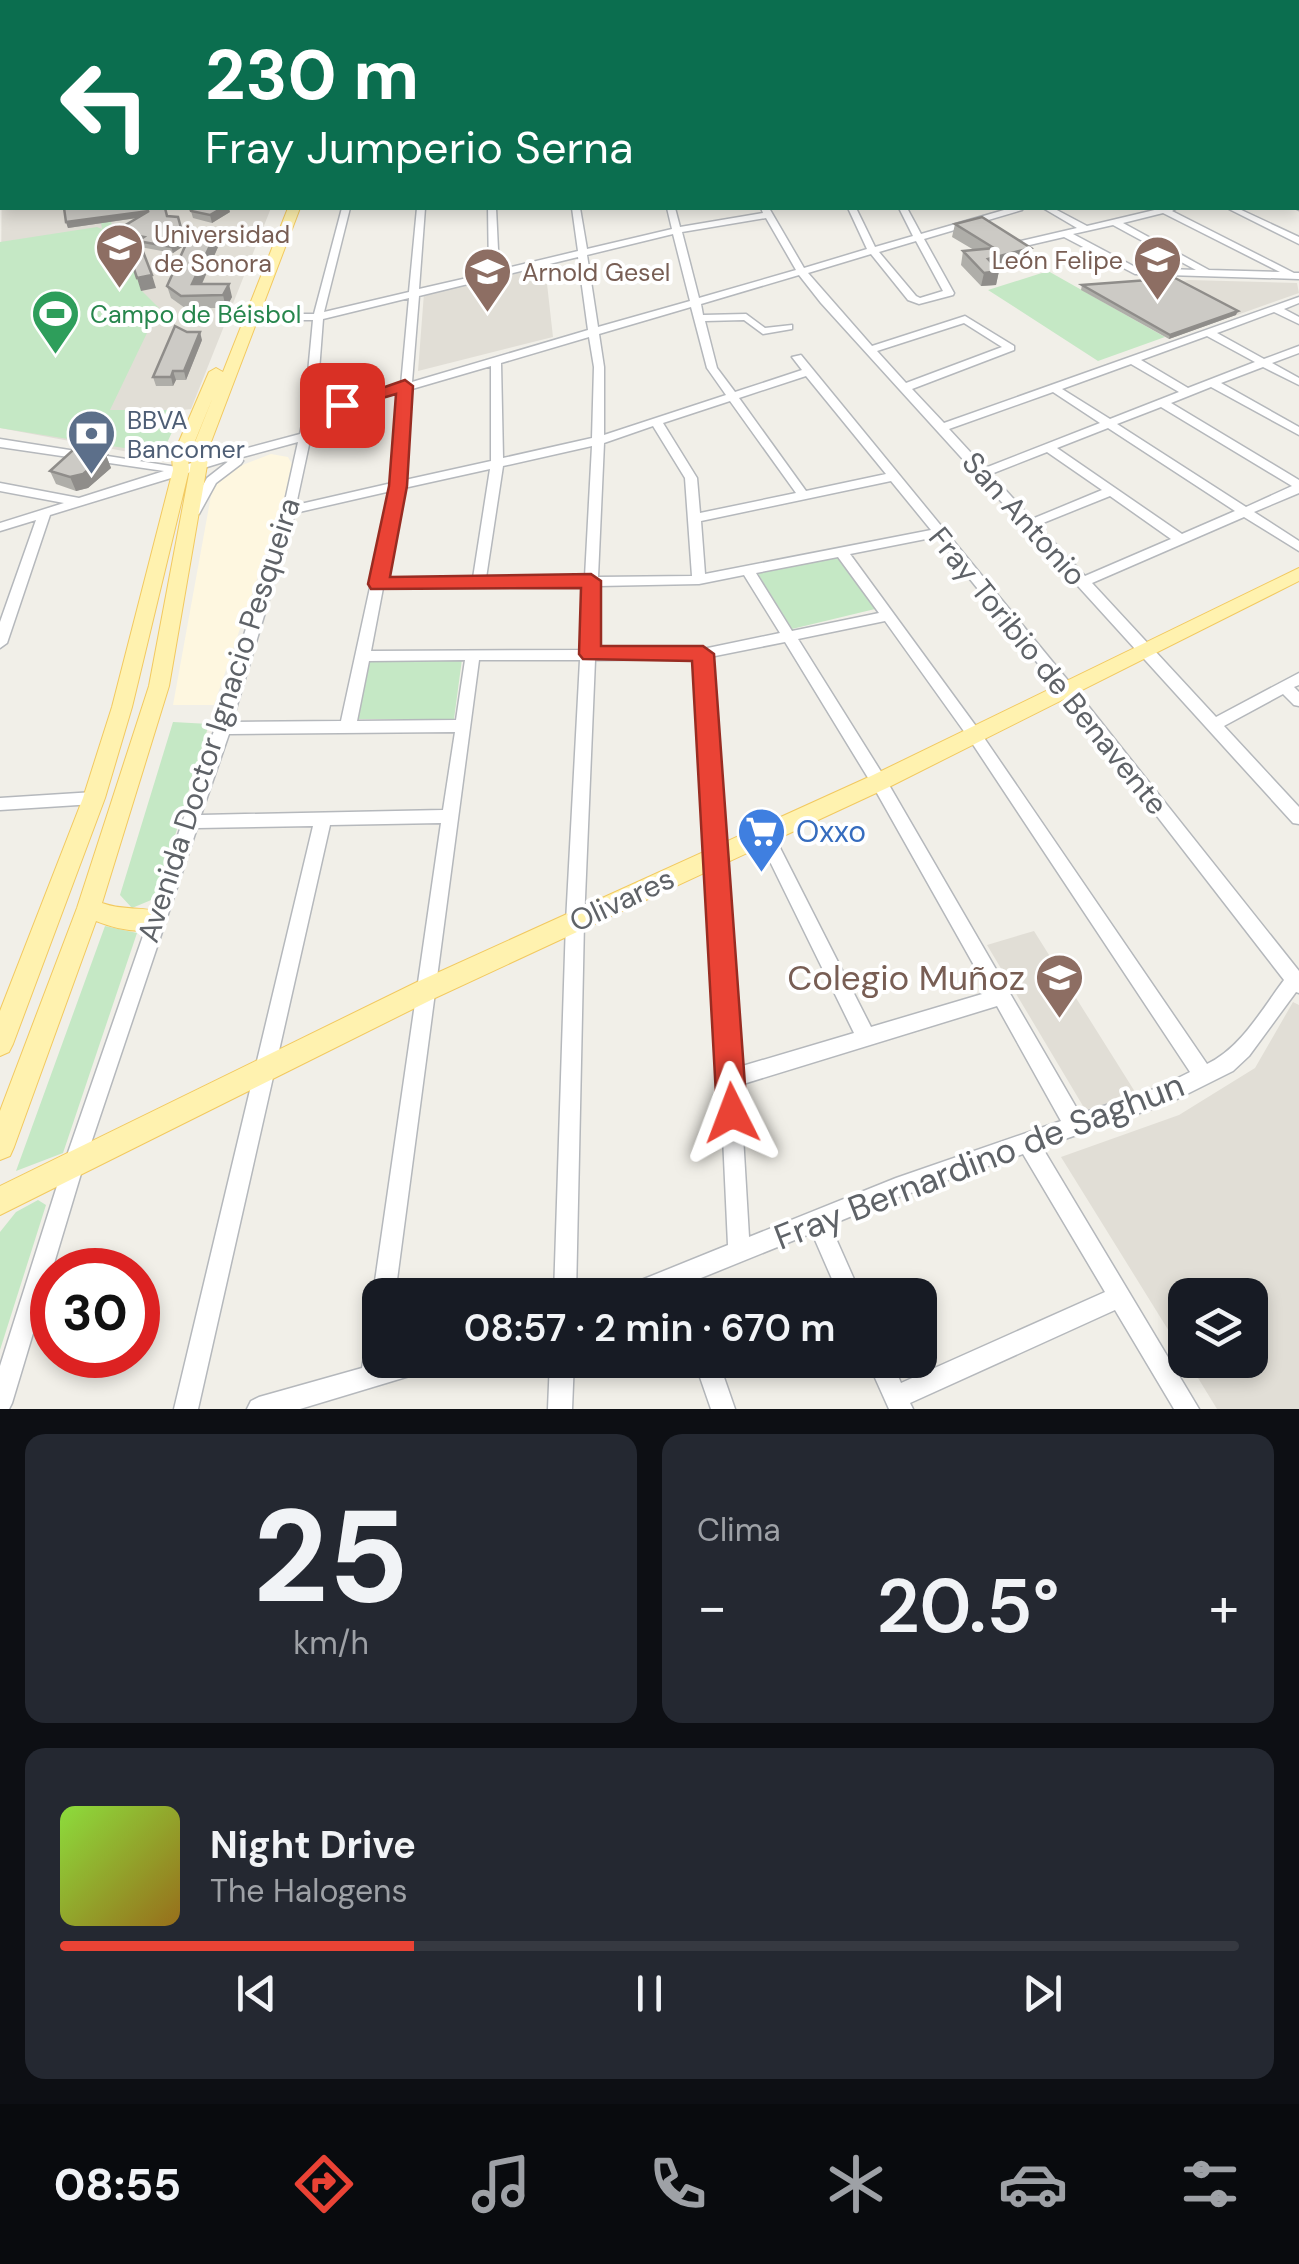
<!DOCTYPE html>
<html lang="es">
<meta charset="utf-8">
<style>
body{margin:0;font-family:"DM Sans",sans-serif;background:#242831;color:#f1f3f6;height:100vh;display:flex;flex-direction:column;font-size:38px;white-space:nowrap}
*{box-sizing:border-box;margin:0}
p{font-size:32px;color:#9ea1a6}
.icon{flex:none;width:55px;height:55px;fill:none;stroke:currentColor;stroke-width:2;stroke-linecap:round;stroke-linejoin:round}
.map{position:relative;height:1409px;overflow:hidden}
.side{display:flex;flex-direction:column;gap:25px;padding:25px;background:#0d0f14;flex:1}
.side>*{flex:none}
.hud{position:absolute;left:0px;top:0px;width:1300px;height:210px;box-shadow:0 5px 15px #0003;background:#0b6e4f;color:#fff;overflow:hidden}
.tools{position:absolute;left:1168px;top:1278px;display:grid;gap:20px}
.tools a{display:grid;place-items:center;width:100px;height:100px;border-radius:20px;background:#171b24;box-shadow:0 5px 15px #0003;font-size:50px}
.speed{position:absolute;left:30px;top:1248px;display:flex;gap:20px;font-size:50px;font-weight:700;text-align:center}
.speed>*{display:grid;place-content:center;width:130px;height:130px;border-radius:50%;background:#171b24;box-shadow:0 5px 15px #0003;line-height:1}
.speed .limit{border:15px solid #d22;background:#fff;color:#111}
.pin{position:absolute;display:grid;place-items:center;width:85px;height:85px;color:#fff;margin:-42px;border-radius:20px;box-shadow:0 5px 15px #0006}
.me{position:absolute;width:110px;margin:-55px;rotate:357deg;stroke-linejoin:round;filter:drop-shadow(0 0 8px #0008)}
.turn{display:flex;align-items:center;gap:35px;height:210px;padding:0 40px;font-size:45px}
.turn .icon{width:130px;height:130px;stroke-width:2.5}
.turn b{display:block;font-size:70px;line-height:85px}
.big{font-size:75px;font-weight:600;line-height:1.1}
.side .widget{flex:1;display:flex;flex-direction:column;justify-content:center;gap:15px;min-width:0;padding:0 35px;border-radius:20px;background:#242831}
.side .dial{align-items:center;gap:0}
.dial b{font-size:130px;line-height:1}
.song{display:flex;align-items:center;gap:30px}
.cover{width:120px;height:120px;border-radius:15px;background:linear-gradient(135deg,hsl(90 70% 55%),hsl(40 70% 35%))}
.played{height:10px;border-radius:5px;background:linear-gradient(90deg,#ea4335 30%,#363941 30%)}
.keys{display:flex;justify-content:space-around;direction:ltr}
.heat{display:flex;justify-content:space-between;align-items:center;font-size:55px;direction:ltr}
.side .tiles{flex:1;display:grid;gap:25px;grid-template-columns:1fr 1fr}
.widget:last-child{grid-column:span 2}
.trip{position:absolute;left:362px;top:1278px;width:575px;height:100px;border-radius:20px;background:#171b24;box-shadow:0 5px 15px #0003;font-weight:600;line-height:100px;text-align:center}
.dock{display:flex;height:160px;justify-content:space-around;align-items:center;background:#090b0e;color:#9ea1a6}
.dock .icon{width:70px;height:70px}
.dock .active{color:#ea4335}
.dock b{font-size:45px;color:#f1f3f6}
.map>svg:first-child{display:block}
.commercial{fill:#fef7e0}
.education{fill:#e1ded6}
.green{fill:#c5e8c5}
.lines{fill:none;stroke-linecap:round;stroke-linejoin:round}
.minor-casing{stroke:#b5b8bc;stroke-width:3}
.major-casing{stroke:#f2c960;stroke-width:2}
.minor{fill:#fff;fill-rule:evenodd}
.major{fill:#fff2af;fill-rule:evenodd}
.wall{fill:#afaea9}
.shaded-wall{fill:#8f8d8a}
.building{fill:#cccac5;stroke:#8f8d8a;stroke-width:2.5}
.route{fill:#ea4335;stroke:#982c22;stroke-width:2.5}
.labels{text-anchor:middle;stroke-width:8;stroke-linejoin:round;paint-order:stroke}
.far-education-label{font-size:25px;fill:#785e54;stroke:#fff;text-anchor:start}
.far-leisure-label{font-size:25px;fill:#27864d;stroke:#fff;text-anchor:start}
.far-service-label{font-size:25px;fill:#4e5e75;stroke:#fff;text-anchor:start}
.street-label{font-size:30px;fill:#5f6368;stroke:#fff}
.shop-label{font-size:30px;fill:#366cbe;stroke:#fff;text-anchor:start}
.near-education-label{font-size:35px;fill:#785e54;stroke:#fff;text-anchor:end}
.near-street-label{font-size:35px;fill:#5f6368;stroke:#fff}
</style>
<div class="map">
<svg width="1299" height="1409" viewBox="0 0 1299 1409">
<rect width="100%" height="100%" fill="#f1efe8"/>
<path class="commercial" d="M271 454 288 457 295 470 283 516 273 532 214 705H173L212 490 229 470Z"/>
<path class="education" d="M2 145V208H271L191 409 182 410 163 447 134 453 0 428Z
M545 266 553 337 418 371 424 293Z
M1189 280 1297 283 1299 293 1237 315 1174 282Z
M1034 931 1137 1095 1086 1111 987 945Z
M1293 1002 1299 1005V1409H1217L1187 1360H1250V1295H1185V1357L1061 1157 1179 1115 1255 1068Z"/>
<path class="green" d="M99 210 110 218 113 229 135 226 115 236 133 248 141 290 159 308 110 410H182L167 443 149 452 0 428V242L97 227 102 229Z
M1048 271 1165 337 1098 361 988 290Z
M836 554 875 609 792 629 757 572Z
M462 659 454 719H357L370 660Z
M173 722 209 724 156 898 132 908 120 895Z
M105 926 137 933 63 1153 16 1171Z
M38 1200 46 1205 0 1350V1232L16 1212Z"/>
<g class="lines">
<defs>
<path id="minor" d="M305 0H312L314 2H307Z
M395 0H402L404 2H397Z
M453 0H459L458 2H452Z
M554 0H560L559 2H553Z
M746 0H753L754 2H748Z
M1244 0H1252L1254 2H1247Z
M1296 2H1299V6H1298Z
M1298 26H1299V30H1298Z
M1298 47H1299V52H1298Z
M1298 76H1299V81H1298Z
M1298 107H1299V111H1298Z
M1298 136H1299V140H1298Z
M1298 178H1299V184L1298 183Z
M1298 203 1299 204V210L1295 208H1298Z
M342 208H350L324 312 409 292 417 208H425L419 289 489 273 488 208H496L499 270 578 251 572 208H580L587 249 672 229 667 208H675L680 227 763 213 761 208H769L804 268 867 249 848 208H856L875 247 913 236 899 208H907L921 234 1011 208H1023L1022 210 924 239 954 293 953 295 919 304 908 300 871 254 808 273 872 346 965 316 1014 346V350L912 389 944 423 1299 297V303L1284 309 1299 317V324L1274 312 1217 333 1264 359 1299 346V353L1272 363 1299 378V385L1263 367 1221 383 1299 427V435L1211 387 1171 403 1299 480V493L1254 512 1299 541V551L1244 517 1092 583 1216 717 1299 673V685L1294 687 1299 692V706L1294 705 1283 694 1224 726 1299 807V824L1293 823 821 303 799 275 701 304 703 315 746 314 765 328 792 325V329L763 334 744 320 705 321 717 368 735 392 802 370 792 357 801 355 1070 683 1299 971V993L1296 992 1249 1056 1233 1071 1171 1102 1042 1147 1199 1409H1174L1115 1310 910 1403 913 1409H889L867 1360H891L901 1383 1105 1292 1023 1154 896 1198 830 1225 861 1295H839L812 1233 659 1295H621L624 1287 728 1245 710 856 696 659 595 660 584 922 576 1295H554L566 922 580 660H479L395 1295H380V1304L376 1303 373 1295 441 823 330 825 198 1409H174L313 826 197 828 83 1167 12 1403 9 1409H0V1366L63 1167 215 728 283 510 298 442 239 458 243 461 241 464 216 483 199 514 195 515 189 511 207 478 230 460 50 515 7 643 0 648V622L36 520 0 531V523L64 503 0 491V483L79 498 164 471 0 447V439L177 467 300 434 304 415 313 320H239L234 317 239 314H314ZM766 218 796 270 699 298 682 232ZM673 234 690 301 598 327 587 255ZM916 241 943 291 920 298 916 296 879 252ZM578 257 588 330 412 382 419 296ZM409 298 401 385 316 410 323 319ZM691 307 707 368 726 395 604 435V367L599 334ZM964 323 1002 347 906 383 877 351ZM1207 336 1255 362 1188 388 1141 360ZM589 337 594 367 592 438 503 458 501 363ZM1131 364 1179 392 1110 419 1062 389ZM491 366V461L405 480 412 389ZM806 376 886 474 806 491 739 398ZM400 392 392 483 296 505 315 417ZM1053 392 1100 423 985 468 949 429ZM730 401 796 493 700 513 697 478 663 423ZM1161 407 1292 486 1246 507 1117 424ZM653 426 685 478 692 576 598 577 604 443ZM1108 428 1235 511 1182 534 1057 448ZM592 446 585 577 486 578 503 466ZM1047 452 1102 490 1032 519 991 474ZM490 469 473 578 385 580 404 488ZM891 481 931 530 705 574 701 521ZM391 491 341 721 232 722 295 513ZM1110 496 1171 539 1085 576 1038 525ZM936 537 1060 691 1284 980C1262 1009 1241 1048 1207 1064L978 729 850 554ZM838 557 879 613 792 631 756 573ZM744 575 780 633 703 649 595 650 598 586 699 584ZM584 586 581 650 371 651 383 588ZM885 621 968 737 1190 1072 1160 1087 1080 1114 885 778 798 639ZM785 642 873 786 989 992 871 1027 771 830 765 828 759 830 757 835 854 1033 739 1067 726 856 710 657ZM465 660 456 720 357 721 369 661ZM455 732 443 810 201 815 229 734ZM997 1006 1061 1121 896 1178 749 1237 740 1085Z
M1043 208H1053L1087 226 1163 208H1177L1172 211 1294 273H1299V279L1135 274 1064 237 1021 247 1005 242V238L1021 241 1077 228ZM1163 213 1280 272 1209 270 1123 223ZM1113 225 1196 270 1137 268 1073 234Z
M1227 208H1237L1299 237V244Z
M94 792 100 794 102 798 100 802 94 804 0 810V798Z
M380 1311V1360H440L436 1368 300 1409H247L251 1401 259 1397 362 1368 372 1314Z
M550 1360H574L572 1409H548Z
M694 1360H718L735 1409H711Z"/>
<path id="major" d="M206 0H215L216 2H208Z
M910 0H922L923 2H913Z
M1288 0H1299V4Z
M0 139H2V145H0Z
M1298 169H1299V176H1298Z
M288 208H300L211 442 169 686 102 903C123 911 143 906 163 913L167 920 163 927C142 935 116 929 96 921L14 1147 10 1156 0 1160V1111L77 908 149 686 195 442 213 397 188 458 189 470 132 707 105 798 13 1044 9 1052 0 1056V1011L83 798 112 707 173 470 172 458 209 372 216 368 223 372Z
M1299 568V581L887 788 435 998 0 1215V1186L417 982 871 776Z"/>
</defs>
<use href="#minor" class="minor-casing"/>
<use href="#major" class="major-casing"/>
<use href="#minor" class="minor"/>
<use href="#major" class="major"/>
</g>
<path class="wall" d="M190 208 230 212 212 223 193 218Z
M167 216 185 245 173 253 140 247 138 242 123 239 119 229 137 218 68 228 66 222Z
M955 224 1031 248 1028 261 997 269 999 271 996 285 981 286 961 265 963 251 974 250 952 237Z
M218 247 202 284 232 297 226 308H185L171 298 167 286Z
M1082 285 1236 315 1169 339 1081 290Z
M202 340 186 380H176L173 386H156L153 377Z
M106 455 111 468 88 488 76 491 56 484 50 471Z"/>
<path class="shaded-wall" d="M222 208H229L230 212 212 223 210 215Z
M149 211 150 216 68 228 66 222Z
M215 235 218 247 196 297 192 284Z
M184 239 185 245 173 253 171 247Z
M1031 248 1028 261 985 273 988 259Z
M999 271 996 285 981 286 984 273Z
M152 275 156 288 141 291 137 278Z
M229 284 232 297 226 308 223 295Z
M1238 311 1236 315 1169 339 1170 335Z
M200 332 202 340 186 380 184 371Z
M173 371 176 380 173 386 171 377Z
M106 455 111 468 88 488 76 491 70 477Z"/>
<path class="building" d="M0 0H44L46 2 59 0H112L114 2H2V23H0Z
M163 0H189L191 2H165Z
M0 188H2V202H0Z
M64 208H165L167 216 178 217 184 239 171 247 138 241 144 237 121 233 125 231 119 229 149 211 66 222Z
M190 208H222L210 215 191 211Z
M982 217 1031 248 988 259 999 271 984 273 963 251 994 248 955 224Z
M192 231 215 235 192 284H229L223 295 181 296 167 286Z
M142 249 152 275 137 278 130 257Z
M1175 278 1238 311 1170 335 1082 285Z
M175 326 187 332H200L184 371H173L171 377H153Z
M73 450 106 455 83 474 70 477 50 471Z"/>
<path class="route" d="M405 380 413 386 407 486 390 577 591 574 601 581V646H703L714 654 747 1113 743 1124 732 1128 722 1124 717 1113 692 661 583 659 579 654 581 588 371 589 368 584 389 486 396 394 342 410 333 405Z"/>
<defs>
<symbol id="university-pin" viewBox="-11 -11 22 30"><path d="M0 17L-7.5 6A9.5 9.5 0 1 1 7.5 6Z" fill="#8d6e63" stroke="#fff"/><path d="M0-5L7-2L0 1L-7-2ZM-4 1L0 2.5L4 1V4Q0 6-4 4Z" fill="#fff"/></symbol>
<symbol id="school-pin" viewBox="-11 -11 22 30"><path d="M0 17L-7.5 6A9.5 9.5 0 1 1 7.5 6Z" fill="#8d6e63" stroke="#fff"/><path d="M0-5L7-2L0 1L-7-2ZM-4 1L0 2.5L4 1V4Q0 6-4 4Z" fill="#fff"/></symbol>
<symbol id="stadium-pin" viewBox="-11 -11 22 30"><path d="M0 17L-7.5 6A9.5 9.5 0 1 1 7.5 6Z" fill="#2e9e5b" stroke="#fff"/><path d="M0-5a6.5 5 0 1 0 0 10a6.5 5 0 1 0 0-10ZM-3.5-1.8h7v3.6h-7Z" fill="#fff"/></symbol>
<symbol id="bank-pin" viewBox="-11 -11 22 30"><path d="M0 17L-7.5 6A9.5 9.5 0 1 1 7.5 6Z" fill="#5c6f8a" stroke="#fff"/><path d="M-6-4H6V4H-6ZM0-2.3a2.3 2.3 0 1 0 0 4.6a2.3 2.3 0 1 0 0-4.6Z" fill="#fff"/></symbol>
<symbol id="supermarket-pin" viewBox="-11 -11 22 30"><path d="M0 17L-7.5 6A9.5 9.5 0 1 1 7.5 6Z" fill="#3f7fe0" stroke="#fff"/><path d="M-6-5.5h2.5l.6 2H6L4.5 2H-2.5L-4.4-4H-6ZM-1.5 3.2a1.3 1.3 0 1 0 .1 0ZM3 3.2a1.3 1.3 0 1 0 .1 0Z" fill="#fff"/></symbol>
</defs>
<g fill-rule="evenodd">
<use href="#university-pin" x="92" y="220" width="55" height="75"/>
<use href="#school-pin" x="1130" y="232" width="55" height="75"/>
<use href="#school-pin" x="460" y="244" width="55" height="75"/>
<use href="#stadium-pin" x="28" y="286" width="55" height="75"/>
<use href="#bank-pin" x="64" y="406" width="55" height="75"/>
<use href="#supermarket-pin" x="734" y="804" width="55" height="75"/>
<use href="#school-pin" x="1032" y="950" width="55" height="75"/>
</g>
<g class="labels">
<g class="far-education-label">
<text x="154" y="243">Universidad<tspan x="154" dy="29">de Sonora</tspan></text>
<text x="1123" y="269" text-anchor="end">León Felipe</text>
<text x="522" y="281">Arnold Gesel</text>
</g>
<g class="far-leisure-label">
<text x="90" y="323">Campo de Béisbol</text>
</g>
<g class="far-service-label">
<text x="127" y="429">BBVA<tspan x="127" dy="29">Bancomer</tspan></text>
</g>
<g class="street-label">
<text transform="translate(1024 519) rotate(48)" y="10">San Antonio</text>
<text transform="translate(1048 671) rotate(51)" y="10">Fray Toribio de Benavente</text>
<text transform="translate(219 720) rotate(-72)" y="10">Avenida Doctor Ignacio Pesqueira</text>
<text transform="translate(622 900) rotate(-25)" y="10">Olivares</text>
</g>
<g class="shop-label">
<text x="796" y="842">Oxxo</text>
</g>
<g class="near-education-label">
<text x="1025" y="990">Colegio Muñoz</text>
</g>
<g class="near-street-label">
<text transform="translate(979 1161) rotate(-21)" y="12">Fray Bernardino de Saghun</text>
</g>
</g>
</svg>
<div class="tools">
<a><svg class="icon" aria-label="layers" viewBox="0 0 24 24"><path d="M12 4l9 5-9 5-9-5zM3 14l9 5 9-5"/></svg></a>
</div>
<div class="speed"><div class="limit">30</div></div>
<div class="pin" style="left:342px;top:405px;background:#d93025"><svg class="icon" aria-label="arrive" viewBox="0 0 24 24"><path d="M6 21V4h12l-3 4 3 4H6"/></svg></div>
<svg class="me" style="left:732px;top:1113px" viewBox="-20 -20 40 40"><path d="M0-17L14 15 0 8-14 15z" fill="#ea4335" stroke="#fff" stroke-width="4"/></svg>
<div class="trip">08:57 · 2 min · 670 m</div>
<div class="hud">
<div class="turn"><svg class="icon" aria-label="left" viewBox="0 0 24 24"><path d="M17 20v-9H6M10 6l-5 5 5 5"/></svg><div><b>230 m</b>Fray Jumperio Serna</div></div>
</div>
</div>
<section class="side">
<div class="tiles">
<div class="widget dial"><b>25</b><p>km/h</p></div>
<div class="widget"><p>Clima</p>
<div class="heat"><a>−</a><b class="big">20.5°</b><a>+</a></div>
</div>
<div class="widget">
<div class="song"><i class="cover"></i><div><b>Night Drive</b><p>The Halogens</p></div></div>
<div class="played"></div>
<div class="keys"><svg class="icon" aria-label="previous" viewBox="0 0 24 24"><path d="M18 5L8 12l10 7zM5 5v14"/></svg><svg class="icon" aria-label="pause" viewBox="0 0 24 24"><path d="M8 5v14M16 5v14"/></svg><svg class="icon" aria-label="next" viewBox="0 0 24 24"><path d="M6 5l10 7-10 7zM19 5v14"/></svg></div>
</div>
</div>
</section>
<nav class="dock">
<b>08:55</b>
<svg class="icon active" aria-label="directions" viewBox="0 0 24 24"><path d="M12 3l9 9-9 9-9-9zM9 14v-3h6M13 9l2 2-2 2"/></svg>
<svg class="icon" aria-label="music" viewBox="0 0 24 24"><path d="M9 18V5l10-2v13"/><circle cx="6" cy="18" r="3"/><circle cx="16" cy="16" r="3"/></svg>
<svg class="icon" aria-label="phone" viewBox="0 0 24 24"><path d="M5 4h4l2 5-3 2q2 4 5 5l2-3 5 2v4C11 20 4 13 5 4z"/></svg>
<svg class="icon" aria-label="climate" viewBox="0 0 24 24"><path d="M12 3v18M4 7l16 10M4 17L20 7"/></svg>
<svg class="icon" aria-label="car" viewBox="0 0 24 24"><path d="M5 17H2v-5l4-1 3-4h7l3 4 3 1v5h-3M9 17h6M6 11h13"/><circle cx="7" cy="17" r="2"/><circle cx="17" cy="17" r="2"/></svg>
<svg class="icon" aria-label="filters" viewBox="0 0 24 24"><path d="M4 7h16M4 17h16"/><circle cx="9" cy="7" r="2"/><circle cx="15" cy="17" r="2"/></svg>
</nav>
